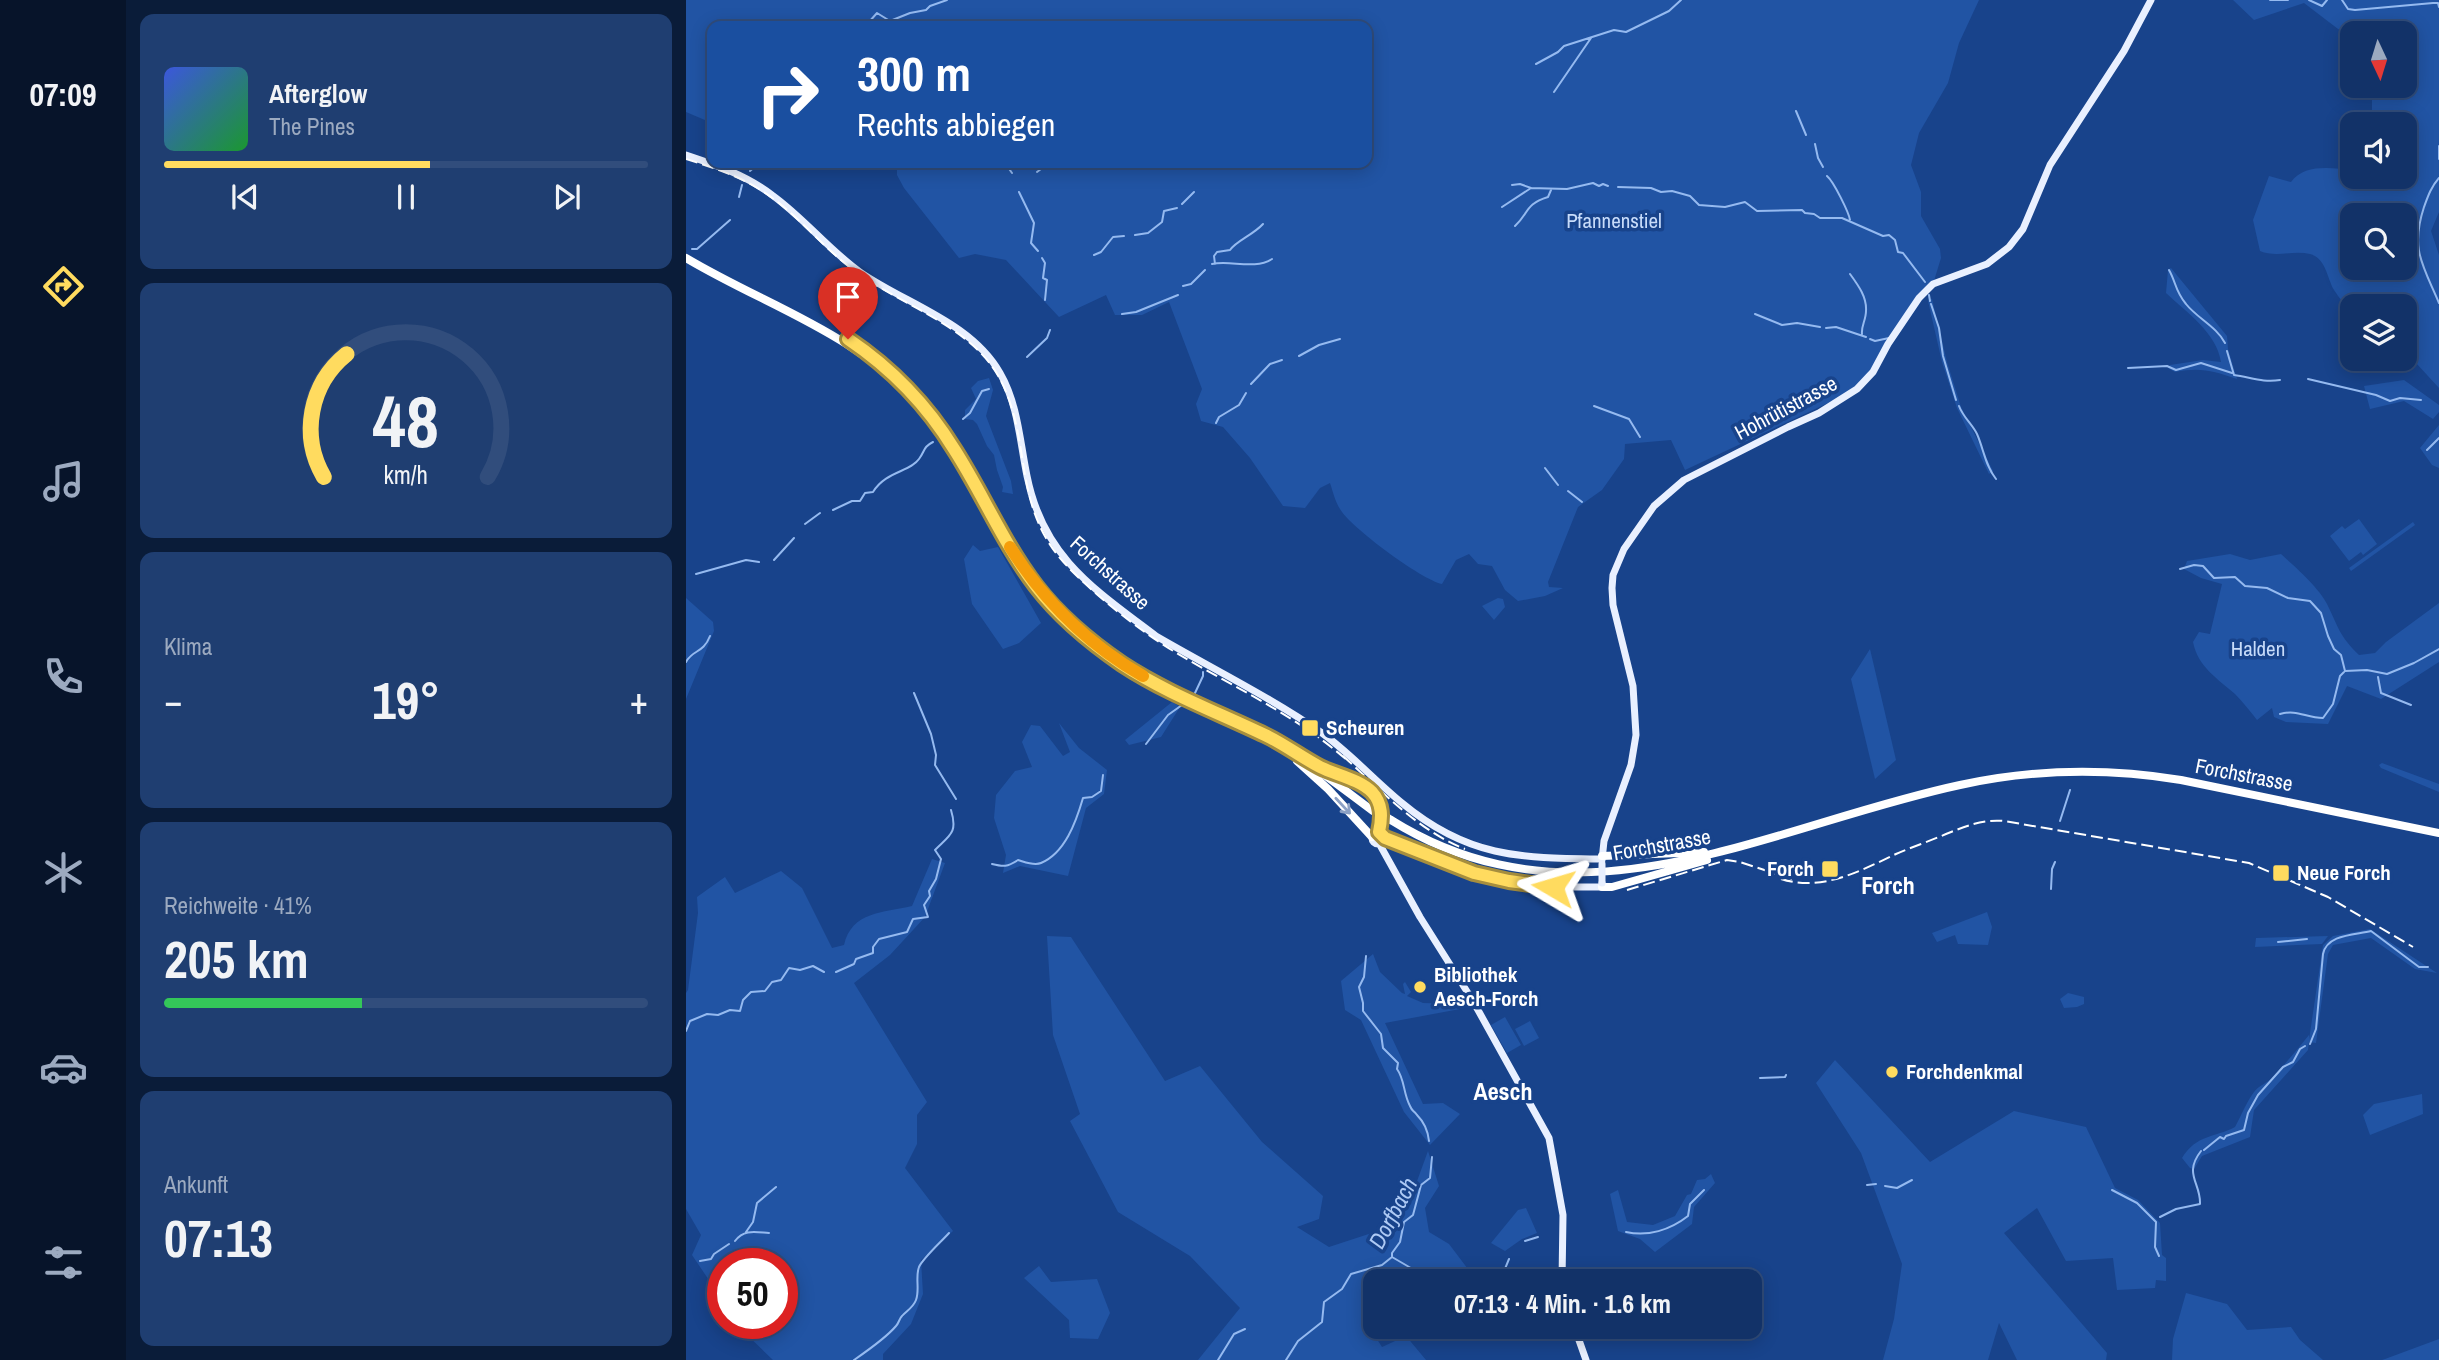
<!DOCTYPE html>
<html lang="de">
<meta charset="utf-8">
<style>
body{margin:0;font-family:"Archivo Narrow",sans-serif;background:#1f3e71;color:#f1f3f6;height:100vh;display:flex;flex-direction:column;font-size:26px;white-space:nowrap}
*{box-sizing:border-box;margin:0}
p{font-size:23px;color:#9caac0}
.icon{flex:none;width:38px;height:38px;fill:none;stroke:currentColor;stroke-width:2;stroke-linecap:round;stroke-linejoin:round}
.map{position:relative;flex:1;overflow:hidden}
.side{display:flex;flex-direction:column;gap:14px;padding:14px;background:#0a1c39;width:560px}
.side>*{flex:none}
.hud{position:absolute;left:21px;top:21px;width:665px;height:147px;border-radius:14px;box-shadow:0 4px 18px #0003,0 0 0 2px #314d7c;background:#1a4fa0;color:#fff;overflow:hidden}
.needle{width:46px;rotate:176deg}
.buttons{position:absolute;left:1654px;top:21px;display:grid;gap:14px}
.buttons a{display:grid;place-items:center;width:77px;height:77px;border-radius:14px;background:#123268;box-shadow:0 4px 18px #0003,0 0 0 2px #314d7c;font-size:35px}
.speed{position:absolute;left:21px;top:1248px;display:flex;gap:14px;font-size:35px;font-weight:700;text-align:center}
.speed>*{display:grid;place-content:center;width:91px;height:91px;border-radius:50%;background:#123268;box-shadow:0 4px 18px #0003,0 0 0 2px #314d7c;line-height:1}
.speed .limit{border:10px solid #d22;background:#fff;color:#111}
.pin{position:absolute;display:grid;place-items:center;width:60px;height:60px;color:#fff;margin:-72px -30px;border-radius:50% 50% 50% 0;rotate:-45deg;box-shadow:0 0 7px #0007}
.pin .icon{rotate:45deg}
.me{position:absolute;width:77px;margin:-38px;rotate:277deg;stroke-linejoin:round;filter:drop-shadow(0 0 5px #0008)}
.turn{display:flex;align-items:center;gap:24px;height:147px;padding:0 35px;font-size:32px}
.turn .icon{width:91px;height:91px;stroke-width:2.5}
.turn b{display:block;font-size:49px;line-height:60px}
.big{font-size:52px;font-weight:800;line-height:1.1}
.side .tile{flex:1;display:flex;flex-direction:column;justify-content:center;gap:10px;min-width:0;padding:0 24px;border-radius:14px;background:#1f3e71}
.side .dial{align-items:center;gap:0}
.dial svg{height:182px;overflow:visible;fill:none;stroke:#314d7c;stroke-width:7;stroke-linecap:round;text-anchor:middle}
.dial text{fill:#f1f3f6;stroke:none}
.song{display:flex;align-items:center;gap:21px}
.cover{width:84px;height:84px;border-radius:10px;background:linear-gradient(135deg,hsl(230 70% 55%),hsl(130 70% 35%))}
.played{height:7px;border-radius:4px;background:linear-gradient(90deg,#ffdb5f 55%,#314d7c 55%)}
.keys{display:flex;justify-content:space-around;direction:ltr}
.heat{display:flex;justify-content:space-between;align-items:center;font-size:38px;direction:ltr}
.charge{height:10px;border-radius:5px;background:linear-gradient(90deg,#34c759 41%,#314d7c 0)}
.trip{position:absolute;left:677px;top:1269px;width:399px;height:70px;border-radius:14px;background:#123268;box-shadow:0 4px 18px #0003,0 0 0 2px #314d7c;font-weight:800;line-height:70px;text-align:center}
main{display:flex;flex:1;min-height:0}
.tabs{display:flex;flex-direction:column;width:126px;justify-content:space-around;align-items:center;background:#07142a;color:#9caac0}
.tabs .icon{width:49px;height:49px}
.tabs .active{color:#ffdb5f}
.tabs b{font-size:32px;color:#f1f3f6}
.map>svg:first-child{display:block}
.green{fill:#2154a4;fill-rule:evenodd}
.lines{fill:none;stroke-linecap:round;stroke-linejoin:round}
.stream{stroke:#95baf0;stroke-width:2}
.major{stroke:#e9f0ff;stroke-width:7}
.highway{stroke:#fff;stroke-width:8}
.rail{stroke:#fff;stroke-width:2;stroke-dasharray:12 5;stroke-linecap:butt}
.major-bridge{stroke:#e9f0ff;stroke-width:7}
.highway-bridge{stroke:#fff;stroke-width:8}
.oneway{stroke:#8ca1c5}
.route-casing{stroke:#a68e3e;stroke-width:18}
.route{stroke:#ffdb5f;stroke-width:12}
.slow{stroke:#f59e0b;stroke-width:12}
.poi-dot{fill:#ffdb5f;stroke:#18438b;stroke-width:2.5}
.labels{text-anchor:middle;stroke-width:7;stroke-linejoin:round;paint-order:stroke}
.park-label{font-size:21px;fill:#c8dcfa;stroke:#18438b}
.street-label{font-size:21px;fill:#fff;stroke:#18438b}
.poi-label{font-size:21px;font-weight:bold;fill:#fff;stroke:#18438b;text-anchor:start}
.water-label{font-size:23px;font-style:italic;fill:#aecaf5;stroke:#18438b}
.quarter-label{font-size:24px;font-weight:bold;fill:#fff;stroke:#18438b}
</style>
<main>
<nav class="tabs">
<b>07:09</b>
<svg class="icon active" aria-label="directions" viewBox="0 0 24 24"><path d="M12 3l9 9-9 9-9-9zM9 14v-3h6M13 9l2 2-2 2"/></svg>
<svg class="icon" aria-label="music" viewBox="0 0 24 24"><path d="M9 18V5l10-2v13"/><circle cx="6" cy="18" r="3"/><circle cx="16" cy="16" r="3"/></svg>
<svg class="icon" aria-label="phone" viewBox="0 0 24 24"><path d="M5 4h4l2 5-3 2q2 4 5 5l2-3 5 2v4C11 20 4 13 5 4z"/></svg>
<svg class="icon" aria-label="climate" viewBox="0 0 24 24"><path d="M12 3v18M4 7l16 10M4 17L20 7"/></svg>
<svg class="icon" aria-label="car" viewBox="0 0 24 24"><path d="M5 17H2v-5l4-1 3-4h7l3 4 3 1v5h-3M9 17h6M6 11h13"/><circle cx="7" cy="17" r="2"/><circle cx="17" cy="17" r="2"/></svg>
<svg class="icon" aria-label="filters" viewBox="0 0 24 24"><path d="M4 7h16M4 17h16"/><circle cx="9" cy="7" r="2"/><circle cx="15" cy="17" r="2"/></svg>
</nav>
<section class="side">
<div class="tile">
<div class="song"><i class="cover"></i><div><b>Afterglow</b><p>The Pines</p></div></div>
<div class="played"></div>
<div class="keys"><svg class="icon" aria-label="previous" viewBox="0 0 24 24"><path d="M18 5L8 12l10 7zM5 5v14"/></svg><svg class="icon" aria-label="pause" viewBox="0 0 24 24"><path d="M8 5v14M16 5v14"/></svg><svg class="icon" aria-label="next" viewBox="0 0 24 24"><path d="M6 5l10 7-10 7zM19 5v14"/></svg></div>
</div>
<div class="tile dial"><svg viewBox="0 0 100 80">
<path d="M14 69A42 42 0 1 1 86 69"/>
<path d="M14 69A42 42 0 0 1 24 15" stroke="#ffdb5f"/>
<text x="50" y="56" font-size="32" font-weight="700">48</text>
<text x="50" y="72" font-size="11">km/h</text>
</svg></div>
<div class="tile"><p>Klima</p>
<div class="heat"><a>−</a><b class="big">19°</b><a>+</a></div>
</div>
<div class="tile"><p>Reichweite · 41%</p><b class="big">205 km</b><div class="charge"></div></div>
<div class="tile"><p>Ankunft</p><b class="big">07:13</b></div>
</section>
<div class="map">
<svg width="1753" height="1360" viewBox="0 0 1753 1360">
<rect width="100%" height="100%" fill="#18438b"/>
<path class="green" d="M0 0H1293L1273 43 1262 83 1233 133 1225 165 1235 192V216L1254 249 1255 258 1247 284 1187 372 1159 395 999 470 985 440 939 444 938 459 916 490 892 507 862 582 863 587 877 588 859 596 832 601 819 590 806 566 792 564 783 554 770 560 756 584C736 580 664 527 654 509 649 501 647 492 644 483L634 488 619 508 597 506 564 458 537 427 515 421 510 404 516 389 483 302 456 315H429L420 295 373 317 320 260 289 254 273 258 218 188 211 175V163H681V26H26V123L0 112Z
M1547 0H1753V212L1745 231 1753 255V388L1719 351 1718 306H1666V312C1659 305 1653 298 1648 290 1641 278 1640 258 1624 254 1607 250 1590 258 1574 251L1567 220 1583 176 1605 182C1618 163 1647 168 1666 170V177H1718V124H1686V86H1718V33H1712L1714 30 1656 32 1618 3 1568 20ZM1666 215H1718V268H1666Z
M1485 268 1541 336 1542 349 1551 379C1527 371 1515 367 1489 372L1482 368 1484 365 1517 360 1535 362C1531 333 1500 312 1480 293L1482 270Z
M1246 299 1261 362 1275 407 1307 471 1303 474 1271 408 1256 362 1242 301Z
M303 378 307 390 300 416 325 481 327 494 316 492 317 487 311 470 308 455 301 446 291 424 287 420 279 419V410L290 399 285 388 292 381Z
M1718 380 1753 405V412L1747 419 1718 401 1684 409 1678 386Z
M1753 425V468L1746 465 1734 448Z
M1673 519 1691 544 1677 555 1675 552 1663 561 1644 536 1656 526 1659 529Z
M1727 522 1729 525 1665 571 1663 568Z
M287 545 294 551 312 547 355 623 333 643 317 649 286 604 278 559Z
M1544 554 1564 560 1595 554C1608 566 1633 588 1641 604 1652 626 1653 636 1673 655L1689 653 1700 642 1753 603V662L1695 699 1661 686 1642 724 1600 722 1588 717 1586 708 1571 720C1564 711 1557 702 1549 694 1531 678 1512 667 1507 642L1513 632 1524 634 1536 584 1515 578 1498 569 1501 561Z
M0 598 27 622 28 631 0 699Z
M812 598 817 599 819 607 808 620 796 606Z
M1184 649 1210 760 1189 779 1165 679Z
M486 702 494 707 475 737 443 745 439 740Z
M373 723 393 748 421 770 418 794 400 808 382 876 334 866 317 873 320 855 308 818 310 795 329 771 346 767 336 742 345 725 354 726 377 756 384 752Z
M1696 763 1753 784V792L1695 768 1693 765Z
M246 859 259 863 239 917 204 955 168 983 241 1102 231 1115V1144L219 1168 267 1231 235 1260 237 1294 225 1324 197 1354V1360H87L58 1332 52 1323H96V1264H37V1301L6 1255 15 1235 0 1209V993L2 990 12 913 11 897 39 877 49 893 95 871 116 888 146 948 158 945C166 911 197 913 226 906Z
M1301 912 1306 927 1302 945 1272 944 1269 935 1251 942 1246 933Z
M1684 929 1751 973 1729 969 1685 938 1647 945 1642 954 1630 1043 1623 1042 1622 1050 1568 1110 1564 1137 1516 1156 1508 1169 1504 1168 1496 1158C1511 1134 1528 1138 1549 1127 1555 1116 1561 1101 1568 1092 1572 1086 1581 1083 1586 1078 1599 1064 1611 1050 1623 1035V1040L1637 945 1647 936Z
M361 936 385 937 479 1081 514 1066 576 1142 637 1196 633 1219 611 1227 643 1247 701 1228 723 1203 742 1151 753 1186 739 1208 743 1232 763 1244 791 1281H690L689 1311 685 1330 696 1347 720 1336 740 1360H512L554 1308 504 1256 432 1212 384 1121 394 1114 367 1035Z
M1642 936 1636 944 1569 947 1570 938Z
M687 954 694 972 716 993 719 994 717 984 719 982 725 992 721 996 737 1003 772 1004 774 1009 699 1023 737 1104 757 1103 774 1114 744 1145 718 1112 675 1020 659 1010 655 981Z
M1382 993 1398 997V1004L1391 1007 1378 1008 1374 999Z
M819 1017 835 1045 821 1053 805 1025Z
M844 1021 853 1038 838 1046 829 1029Z
M1149 1060 1244 1162 1328 1111 1400 1127 1429 1188 1452 1200 1474 1223 1476 1255 1480 1258V1281L1470 1280 1469 1288 1431 1290 1427 1258 1380 1261 1351 1208 1318 1233 1421 1353 1420 1360H1331L1313 1323 1302 1360H1197L1208 1319 1216 1264 1175 1153 1130 1083Z
M1736 1094 1737 1114 1684 1135 1677 1115 1688 1104Z
M1025 1174 1029 1183 1008 1207 1006 1224 969 1252 954 1239 932 1231 924 1194 932 1190 941 1222 967 1225 989 1216 1001 1195 1005 1194 1011 1180 1019 1179Z
M840 1208 851 1233 836 1239 819 1251 805 1243 832 1210Z
M353 1266 365 1282 411 1279 424 1313 412 1339 384 1338 383 1320 338 1278Z
M1500 1293 1541 1304 1561 1330 1605 1327 1614 1340 1637 1360H1486L1487 1339Z
M1753 1339V1360H1696L1699 1359Z"/>
<g class="lines">
<path class="stream" d="M1584 0H1602
M1623 0 1636 6 1641 0
M1656 0 1662 9 1669 10 1747 3H1752L1753 7
M176 26 183 22 191 13 204 21 224 13 240 10 244 6 261 0
M850 64 872 52 878 46 928 30 940 32 983 11 995 0
M868 92 905 38
M1110 111 1120 135
M1129 144 1132 158 1137 167
M1753 146V159
M319 163 326 173
M64 171 73 163
M351 172 363 163
M1141 176C1148 182 1163 213 1164 220
M1753 178C1745 187 1742 196 1738 207 1724 250 1737 265 1753 303
M826 185 834 184 845 188
M932 187 965 188 975 192 986 191 1004 196 1013 205 1039 207 1059 202 1071 211 1116 210 1119 213 1128 214 1134 218H1156L1197 236 1203 235 1209 240 1212 252 1217 253 1239 282
M333 192 348 223 345 243 352 251
M53 197 56 185
M496 204 508 192
M816 207 845 188 881 189 907 183 913 186 917 184 922 186
M1680 208 1695 215
M829 226C843 213 839 204 862 197L865 190
M1718 226 1731 229
M449 235 462 233 476 222 478 211 491 208
M6 249H11L44 220
M408 255 415 252 427 237 438 236
M356 258 359 263 357 278 361 280 359 300
M526 264C545 260 568 270 586 259
M529 264 528 256 531 252 544 250C550 241 567 235 577 224
M1483 270C1490 282 1489 291 1500 304 1511 318 1531 327 1539 343
M1164 274C1172 285 1181 297 1180 311 1180 320 1175 326 1176 334
M497 286 505 284 519 270
M1243 295 1244 301
M1245 304 1253 328 1257 356 1270 400
M436 314 450 312 492 295
M1069 314 1096 325 1111 323 1134 327
M1140 328 1150 327 1180 337
M1184 339 1189 341 1203 338
M1541 351 1548 375C1564 377 1577 383 1594 380
M613 356 633 345 654 339
M341 357 361 338 364 330
M1442 368 1481 366 1490 370 1515 363 1546 373
M1622 379 1690 395 1704 401 1714 398 1735 400
M565 384 584 364 596 360
M908 406 943 419 954 437
M1273 406C1277 417 1286 424 1291 434 1298 450 1299 465 1310 479
M277 419 284 413 296 391 303 389
M530 423 533 417 553 405 560 393
M1741 450 1753 438
M859 468 872 485
M882 491 896 502
M147 510 166 501H174L179 493 187 492C200 471 224 472 233 459 239 451 237 447 247 442
M119 524 134 513
M88 560 108 538
M1494 569 1508 565 1517 566 1528 578 1549 577 1559 586 1581 588 1602 598 1624 601 1635 613 1642 636 1648 649 1655 655 1659 671 1681 670 1701 674 1728 663 1753 649
M10 574 60 560 73 562
M0 662C7 649 17 654 24 636
M1692 677 1695 693 1725 705
M228 693 245 734 250 755 249 765 270 799
M509 693 517 676V672
M1594 714C1611 709 1620 718 1637 718L1647 704 1654 676 1658 672
M460 744 482 715 496 705
M1374 821 1384 790
M306 864C318 867 321 867 332 860 339 862 348 866 355 863 379 853 390 822 397 798L406 797 415 791 417 775
M1365 889 1366 869 1369 862
M1592 942 1621 939
M680 956 678 977 673 987 677 1003V1011L695 1034 697 1048 712 1063 711 1069C719 1080 717 1093 724 1106 727 1113 727 1109 731 1115 738 1122 742 1131 743 1141
M150 972 168 964 170 959 187 953V947L193 939 221 932 227 919 242 917 238 905 244 896 243 891 250 879 255 859 249 850C264 835 272 833 265 810
M0 1031 4 1021 21 1014 32 1015 44 1010 54 1011 57 1000 65 992 79 991 86 982 95 980 103 968 114 970 127 966 138 972
M1624 1044 1630 1029 1637 954C1641 934 1669 935 1685 931L1733 967H1742
M1074 1078 1099 1077 1100 1075
M1518 1150 1534 1137 1538 1139 1540 1136 1558 1130 1562 1113 1572 1095 1597 1067 1607 1062 1614 1049 1619 1046
M1181 1185 1190 1184
M1199 1186 1211 1188 1226 1180
M1426 1190 1451 1203 1470 1222 1469 1247 1473 1256
M1474 1217 1490 1209 1514 1204C1515 1183 1497 1174 1515 1151
M60 1232 67 1222 71 1203 90 1187
M940 1232C962 1237 984 1230 1002 1216L1004 1204 1018 1190
M49 1241C58 1229 69 1232 83 1233
M839 1241 852 1237
M706 1257 730 1271 750 1270 766 1281
M14 1261 25 1259 28 1254 43 1244
M814 1281 823 1259
M168 1360C181 1351 200 1338 210 1326 213 1323 213 1319 216 1316 220 1311 227 1308 230 1300 234 1290 229 1277 233 1267 237 1258 256 1241 263 1233
M532 1360 548 1334 559 1329
M600 1360 612 1341 636 1322 638 1302 656 1289 665 1274 696 1265 706 1257V1253L714 1242 718 1222 727 1215 735 1185 744 1178 746 1157"/>
<path class="major" d="M0 155C30 165 60 175 86 195 118 218 142 249 174 272 220 304 285 322 314 373 332 404 334 442 341 476 357 557 408 589 470 636 525 668 584 697 636 733 665 754 689 781 716 803 782 858 834 858 916 859
M686 838a6 6 0 1 1 12 0a6 6 0 1 1-12 0Z
M699 839 756 862 805 877 867 887H916V883
M694 845 734 917 787 1001 863 1138 877 1215 876 1281
M916 860 918 841 945 765 950 735 947 686 927 605 926 588 927 575 938 549 968 506 998 480 1102 427 1133 413 1171 389 1187 372 1202 344 1233 298 1247 284 1301 264 1323 247 1337 229 1364 165 1438 51 1465 0
M888 1326 900 1360"/>
<path class="highway" d="M0 258C84 308 169 331 235 408 265 444 285 486 307 526 331 568 358 606 395 638 454 688 528 711 595 747 628 765 657 789 687 811
M611 761 642 789 686 837
M636 768C669 783 702 786 693 832
M705 820C894 938 1082 826 1274 785 1347 769 1422 768 1495 780L1753 833
M916 856 1018 852
M916 887H926L1021 860"/>
<path class="rail" d="M0 159C25 167 51 175 73 189 108 210 133 244 165 268 212 305 287 325 315 381 347 444 325 508 382 567 410 596 454 631 489 652 547 687 612 716 663 762
M657 756C695 790 731 830 779 849
M1095 879C1136 892 1174 871 1210 854 1226 847 1244 841 1260 834 1280 826 1297 819 1318 821L1563 863 1642 897 1727 947
M941 890 1041 860 1054 862 1106 879"/>
<path class="major-bridge" d="M916 864V883"/>
<path class="highway-bridge" d="M686 807 705 820"/>
</g>
<defs><path id="oneway-shaft" d="M-6 0H5M1.5-3L5.5 0L1.5 3" fill="none" stroke-width="1.6" stroke-linecap="round" stroke-linejoin="round" transform="scale(1.75)"/></defs>
<use class="oneway" href="#oneway-shaft" transform="translate(657 806) rotate(47)"/>
<g class="lines">
<defs>
<path id="route" d="M162 339C205 368 241 405 268 449 297 494 317 543 350 586 373 616 404 642 436 664 480 693 531 712 579 735 598 744 615 757 634 767 650 775 673 779 686 792 697 804 696 818 693 832L699 838 788 873 823 881 867 887"/>
</defs>
<use href="#route" class="route-casing"/>
<use href="#route" class="route"/>
<path class="slow" d="M324 547C358 601 401 644 457 676"/>
</g>
<g class="poi-dot">
<rect x="615" y="719" width="18" height="18" rx="3.5"/>
<rect x="1135" y="860" width="18" height="18" rx="3.5"/>
<rect x="1586" y="864" width="18" height="18" rx="3.5"/>
<circle cx="734" cy="987" r="7"/>
<circle cx="1206" cy="1072" r="7"/>
</g>
<g class="labels">
<g class="park-label">
<text x="928" y="228">Pfannenstiel</text>
<text x="1572" y="656">Halden</text>
</g>
<g class="street-label">
<text transform="translate(1100 408) rotate(-28)" y="7">Hohrütistrasse</text>
<text transform="translate(424 573) rotate(42)" y="7">Forchstrasse</text>
<text transform="translate(1558 775) rotate(11)" y="7">Forchstrasse</text>
<text transform="translate(976 845) rotate(-10)" y="7">Forchstrasse</text>
</g>
<g class="poi-label">
<text x="640" y="735">Scheuren</text>
<text x="1128" y="876" text-anchor="end">Forch</text>
<text x="1611" y="880">Neue Forch</text>
<text x="748" y="982">Bibliothek<tspan x="748" dy="24">Aesch-Forch</tspan></text>
<text x="1220" y="1079">Forchdenkmal</text>
</g>
<g class="water-label">
<text transform="translate(707 1213) rotate(-62)" y="8">Dorfbach</text>
</g>
<g class="quarter-label">
<text x="1202" y="894">Forch</text>
<text x="817" y="1100">Aesch</text>
</g>
</g>
</svg>
<div class="buttons">
<a><svg class="needle" viewBox="-14 -14 28 28"><path d="M0-13l5 13h-10z" fill="#e53935"/><path d="M0 13l5-13h-10z" fill="#9caac0"/></svg></a>
<a><svg class="icon" aria-label="sound" viewBox="0 0 24 24"><path d="M4 9h4l5-4v14l-5-4H4zM17 9q2 3 0 6"/></svg></a>
<a><svg class="icon" aria-label="search" viewBox="0 0 24 24"><circle cx="10" cy="10" r="6"/><path d="M15 15l6 6"/></svg></a>
<a><svg class="icon" aria-label="layers" viewBox="0 0 24 24"><path d="M12 4l9 5-9 5-9-5zM3 14l9 5 9-5"/></svg></a>
</div>
<div class="speed"><div class="limit">50</div></div>
<div class="pin" style="left:162px;top:339px;background:#d93025"><svg class="icon" aria-label="arrive" viewBox="0 0 24 24"><path d="M6 21V4h12l-3 4 3 4H6"/></svg></div>
<svg class="me" style="left:867px;top:887px" viewBox="-20 -20 40 40"><path d="M0-17L14 15 0 8-14 15z" fill="#ffdb5f" stroke="#fff" stroke-width="4"/></svg>
<div class="trip">07:13 · 4 Min. · 1.6 km</div>
<div class="hud">
<div class="turn"><svg class="icon" aria-label="right" viewBox="0 0 24 24"><path d="M7 20v-9h11M14 6l5 5-5 5"/></svg><div><b>300 m</b>Rechts abbiegen</div></div>
</div>
</div>
</main>
